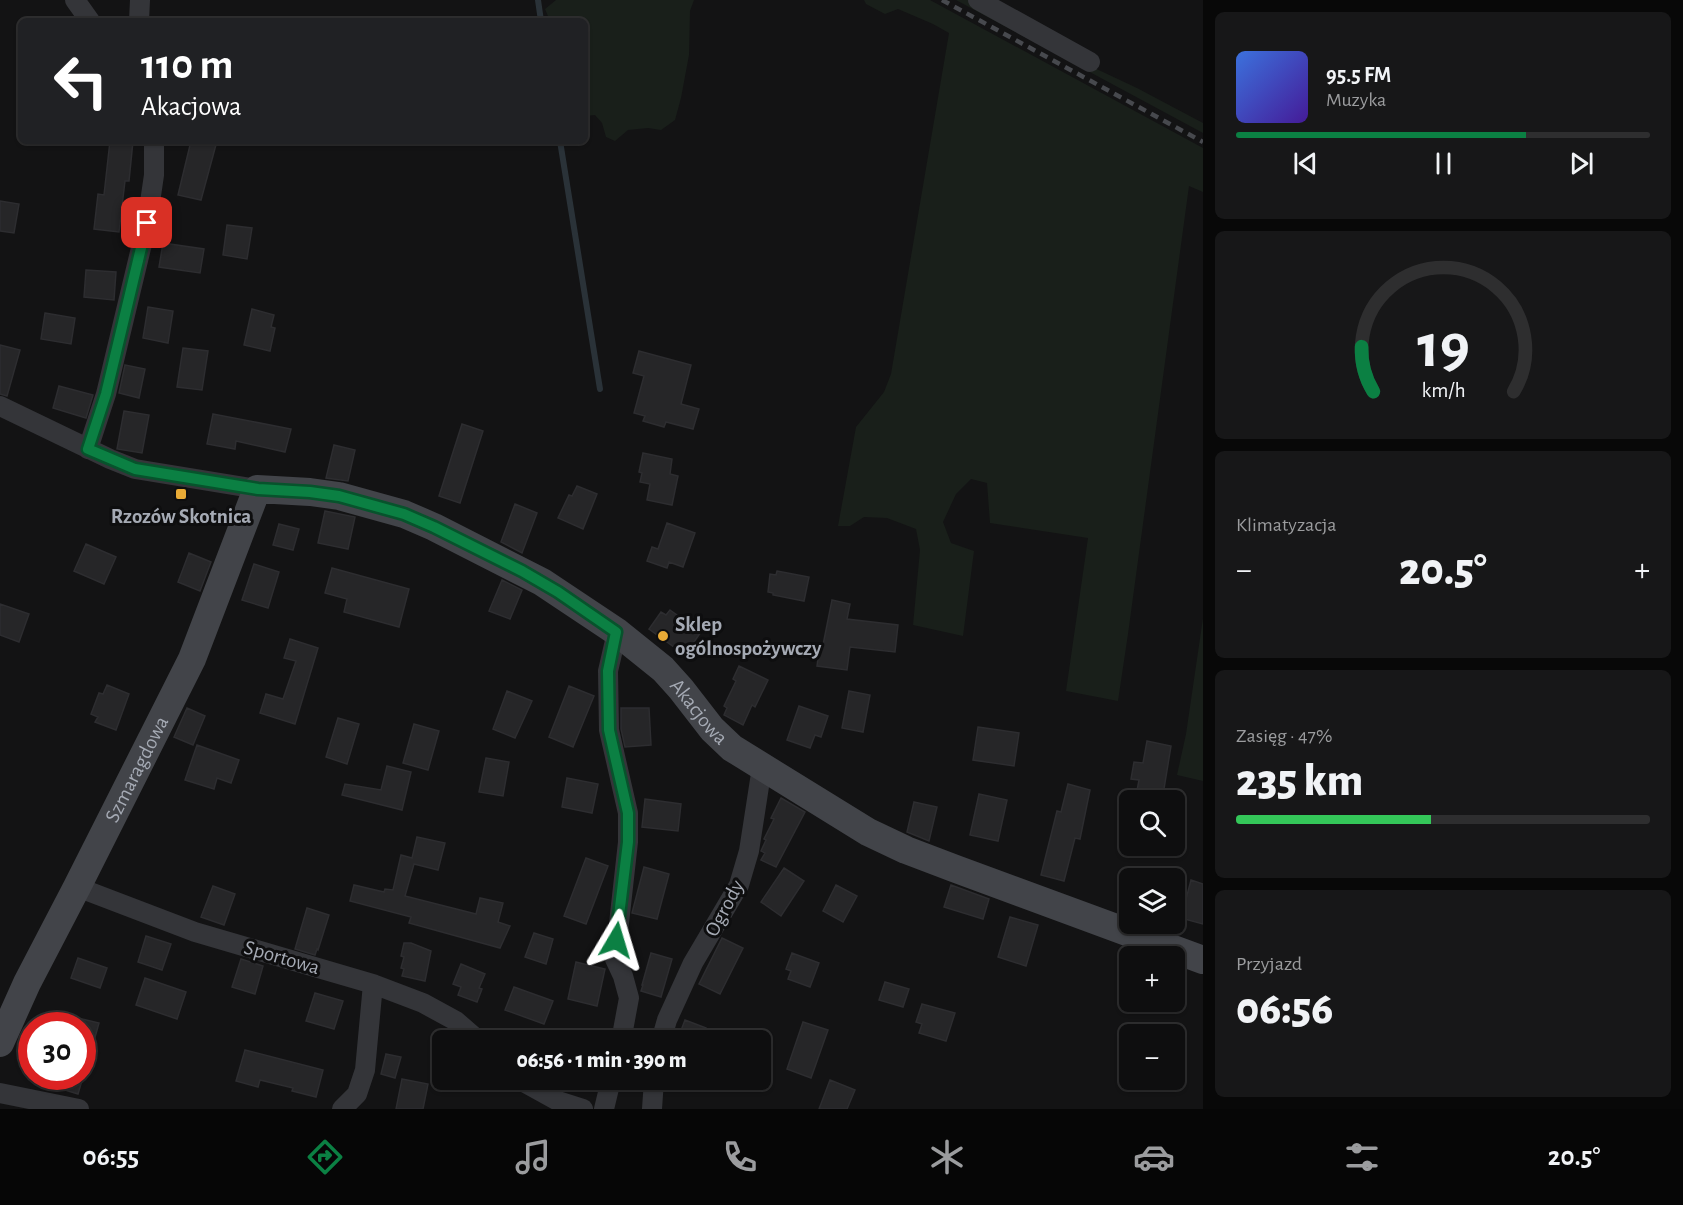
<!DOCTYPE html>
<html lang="pl">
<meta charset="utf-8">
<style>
body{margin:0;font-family:"Alegreya Sans",sans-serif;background:#171718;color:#f1f3f6;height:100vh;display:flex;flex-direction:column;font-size:22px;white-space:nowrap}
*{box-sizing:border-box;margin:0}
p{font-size:20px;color:#9b9c9e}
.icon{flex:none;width:33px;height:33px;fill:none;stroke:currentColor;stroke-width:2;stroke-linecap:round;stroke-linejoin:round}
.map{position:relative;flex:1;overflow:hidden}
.side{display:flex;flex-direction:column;gap:12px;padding:12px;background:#080808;width:480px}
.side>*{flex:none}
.guide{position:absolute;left:18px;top:18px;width:570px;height:126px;border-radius:9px;box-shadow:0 2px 4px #0004,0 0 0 2px #2e2e2f;background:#202124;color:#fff;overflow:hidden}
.buttons{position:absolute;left:1119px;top:790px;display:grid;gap:12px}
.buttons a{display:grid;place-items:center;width:66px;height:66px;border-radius:9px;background:#0e0e0f;box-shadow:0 2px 4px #0004,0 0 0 2px #2e2e2f;font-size:30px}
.speed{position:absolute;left:18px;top:1012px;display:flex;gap:12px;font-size:30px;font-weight:700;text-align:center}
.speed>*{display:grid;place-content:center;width:78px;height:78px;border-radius:50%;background:#0e0e0f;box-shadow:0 2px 4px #0004,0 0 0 2px #2e2e2f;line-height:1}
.speed .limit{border:9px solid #d22;background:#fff;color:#111}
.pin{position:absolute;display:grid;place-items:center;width:51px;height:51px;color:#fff;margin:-26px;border-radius:12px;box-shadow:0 3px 9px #0006}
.me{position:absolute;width:66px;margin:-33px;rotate:7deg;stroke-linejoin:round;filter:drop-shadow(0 0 4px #0008)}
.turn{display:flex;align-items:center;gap:21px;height:126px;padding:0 24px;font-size:27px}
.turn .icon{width:78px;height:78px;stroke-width:2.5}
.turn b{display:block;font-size:42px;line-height:51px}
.big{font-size:45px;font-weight:800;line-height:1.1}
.side .card{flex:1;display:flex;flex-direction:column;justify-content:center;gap:9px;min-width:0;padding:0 21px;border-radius:9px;background:#171718}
.side .dial{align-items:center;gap:0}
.dial svg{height:156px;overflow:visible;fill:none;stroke:#2e2e2f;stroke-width:7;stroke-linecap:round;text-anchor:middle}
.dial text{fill:#f1f3f6;stroke:none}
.song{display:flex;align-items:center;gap:18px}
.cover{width:72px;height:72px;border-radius:9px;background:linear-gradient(135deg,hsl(220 70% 55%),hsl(260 70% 35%))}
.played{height:6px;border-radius:3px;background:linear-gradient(90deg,#0b8043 70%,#2e2e2f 70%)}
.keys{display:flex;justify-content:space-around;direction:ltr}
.heat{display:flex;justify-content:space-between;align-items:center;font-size:33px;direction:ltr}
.charge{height:9px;border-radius:4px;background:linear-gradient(90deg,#34c759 47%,#2e2e2f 0)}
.trip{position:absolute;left:432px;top:1030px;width:339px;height:60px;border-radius:9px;background:#0e0e0f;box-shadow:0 2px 4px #0004,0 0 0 2px #2e2e2f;font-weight:800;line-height:60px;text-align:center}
.dock{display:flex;height:96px;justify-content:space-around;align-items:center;background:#060606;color:#9b9c9e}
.dock .icon{width:42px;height:42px}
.dock .active{color:#0b8043}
.dock b{font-size:27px;color:#f1f3f6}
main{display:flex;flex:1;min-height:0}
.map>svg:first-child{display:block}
.green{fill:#191f1a}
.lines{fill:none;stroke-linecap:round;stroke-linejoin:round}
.stream{stroke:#2a3238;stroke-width:6}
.building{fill:#262628;stroke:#2d2d30;stroke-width:1.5}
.street{stroke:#343539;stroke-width:20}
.secondary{stroke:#424449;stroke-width:28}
.rail{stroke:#47494e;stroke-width:4.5;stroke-dasharray:8 6;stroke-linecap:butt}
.route-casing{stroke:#07532c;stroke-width:15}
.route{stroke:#0b8043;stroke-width:10}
.poi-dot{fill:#e9ab36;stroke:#0e0e0f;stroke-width:2}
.labels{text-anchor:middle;stroke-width:6;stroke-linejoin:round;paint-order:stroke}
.poi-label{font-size:21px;font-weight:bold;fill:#a5aab4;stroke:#0e0e0f}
.street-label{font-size:21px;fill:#a5aab4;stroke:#0e0e0f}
</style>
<main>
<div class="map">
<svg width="1203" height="1109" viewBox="0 0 1203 1109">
<rect width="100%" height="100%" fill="#131314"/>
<path class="green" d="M556 0H694L690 11 689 55 681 98 675 120 661 130 648 128 628 130 615 141 606 137 602 123 595 115 585 116V21H550L545 9Z
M864 0H930L1203 148V192L1189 186 1128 634 1118 701 1066 691 1088 538 990 523 987 483 971 479 956 494 943 522 951 543 974 551 963 636 913 625 920 550 916 529 887 518 864 517 850 526H838L856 427 884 392 891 374 949 33 933 24 898 9 885 14 866 4Z
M956 0H971L1088 65 1137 88 1203 123V133Z
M1203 618V781L1177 775 1186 734Z"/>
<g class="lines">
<path class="stream" d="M538 0 541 21
M560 141 600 389"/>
</g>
<path class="building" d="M110 141H133L129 181H125L119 232 94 229 98 194 104 195Z
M191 141H217L201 200 178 195Z
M0 201 19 204 14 233 0 231Z
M227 225 252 228 247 259 223 255Z
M163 243 204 249 200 273 159 267Z
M86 270 116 272 114 300 84 297Z
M148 307 173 311 168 343 143 338Z
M252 309 274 315 271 327 275 328 270 351 244 345Z
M45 313 75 318 71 344 41 339Z
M0 345 20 350 7 396 0 394Z
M183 348 208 351 202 390 177 387Z
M639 351 691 365 681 404 699 409 693 429 666 422 664 427 643 421 645 416 634 413 644 376 633 373Z
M125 365 145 369 139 398 119 393Z
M59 386 93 395 86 418 53 408Z
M124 411 149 415 142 453 117 449Z
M213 414 291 429 285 452 236 441 235 449 207 444Z
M462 424 483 431 460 503 439 496Z
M334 445 355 450 348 481 326 478Z
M643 453 672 459 670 474 678 476 672 505 647 500 650 484 640 482 642 473 639 472Z
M577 486 597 494 583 529 558 518 569 495 572 496Z
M515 504 537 513 522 553 501 542Z
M325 511 355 517 348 549 318 543Z
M667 523 695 533 683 567 669 562 667 568 647 561 652 547 658 549Z
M279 524 299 529 293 550 273 545Z
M86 544 116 557 104 584 74 571Z
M189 553 211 562 200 591 178 582Z
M254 564 279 572 268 608 242 600Z
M332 568 409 589 399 627 344 612 347 599 325 593Z
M777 571 809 577 804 601 773 595V593L768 592 770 574 776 575Z
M502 580 522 590 510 619 489 611Z
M832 600 850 604 847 619 898 625 895 652 850 647 847 670 817 666 820 644 823 645Z
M0 604 29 614 19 642 0 635Z
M670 610 701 632 685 655 649 629 661 612 666 615Z
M290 639 318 648 295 724 260 713 266 694 283 699 296 661 284 658Z
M739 666 768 680 755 707 752 705 743 725 724 715 727 708 724 706 736 681 733 679Z
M107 685 129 694 116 730 95 722 98 717 91 714 99 693 103 694Z
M569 686 594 696 573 747 549 737Z
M507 691 532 701 515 738 493 729Z
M849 691 870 695 863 732 842 728Z
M799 706 828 716 821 737 815 735 810 748 787 740Z
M187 708 205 716 193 745 174 737Z
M621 708H649L651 745 625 747 621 729Z
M338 718 359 724 347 764 326 757Z
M414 724 439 731 428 770 403 763Z
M978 727 1019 733 1014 766 973 760Z
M1147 741 1171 746 1162 801 1136 796 1139 780 1131 779 1134 762 1143 763Z
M197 745 239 760 231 783 217 778 214 789 185 780Z
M486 758 509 762 503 796 479 792Z
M387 766 411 772 402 810 342 795 345 784 381 790Z
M567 778 598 784 592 813 562 807Z
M1068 784 1090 790 1080 839 1075 838 1064 881 1041 875 1057 811 1061 812Z
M979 794 1007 800 998 841 970 835Z
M781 798 805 812 776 867 761 860 765 853 761 851 766 840 764 839 774 819 771 818Z
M645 799 681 804 678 831 642 827Z
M914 802 937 807 929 841 907 832Z
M417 837 445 843 438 870 414 864 405 896 476 914 480 898 503 903 498 922 510 926 500 948 409 923 411 917 350 901 354 885 384 892 385 889 393 890 401 855 412 858Z
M586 858 608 866 586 924 564 916Z
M644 867 669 874 657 919 632 913Z
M784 868 804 881 781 916 761 902Z
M1191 880 1203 884V924L1181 918Z
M836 885 857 896 843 922 823 911Z
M951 885 989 899 983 919 944 907Z
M213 886 235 894 224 925 201 917Z
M307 908 329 915 318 950 317 949 315 955 295 949Z
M1010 917 1038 925 1026 966 998 957Z
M534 933 553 939 546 964 525 957Z
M146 936 171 944 162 970 138 962Z
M722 938 743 948 720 994 699 984Z
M404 943H411L431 951 425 981 402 976 404 969 401 968 404 957 401 956Z
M651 953 672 959 661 997 641 991 643 985H642Z
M792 953 819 963 810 987 788 979 791 971 786 969Z
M78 958 107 968 100 988 71 978Z
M241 959 263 966 255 994 232 987Z
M576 962 605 969 597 1006 568 999Z
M461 964 485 974 479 988 482 989 477 1002 458 995 461 987 453 984Z
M145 978 186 992 177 1019 136 1005Z
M885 982 909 989 903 1007 879 1000Z
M514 987 553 1001 544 1024 505 1010Z
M315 993 343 1001 334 1029 306 1021Z
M922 1004 955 1013 946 1041 919 1033 922 1024 916 1022Z
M82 1019 99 1023 87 1066 82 1065Z
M685 1020 706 1028 702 1041H677Z
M803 1022 828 1030 811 1078 787 1069Z
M245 1050 323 1070 316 1097 292 1091 293 1088 260 1080 258 1087 236 1081Z
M386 1054 401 1057 395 1078 381 1074Z
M37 1077H83L78 1094 36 1081Z
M402 1079 428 1084 423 1109H396Z
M830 1080 855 1090 847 1109H819Z"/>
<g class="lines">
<path class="street" d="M75 0 90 21
M978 0 1090 62
M139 21 140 0
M0 406 110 459 135 469 257 489
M88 449 106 394 147 223 154 175V141
M617 632 608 671 609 730 628 813V842L615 959 623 976 629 998 621 1041
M77 887 195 932 373 984 423 1003 456 1021 479 1041
M661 1041 667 1020 693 963 739 885 749 851 762 767
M520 1080 558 1101 583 1109
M0 1093 79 1109
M342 1109 357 1094 365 1070 373 984
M604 1109 611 1080
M652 1109 654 1080"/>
<path class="secondary" id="s1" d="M0 1043 27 983 77 887 192 659 257 489 310 492 339 496 404 514 434 527 542 582 617 632 663 669 681 689 712 729 732 748 868 832 906 850 956 869 1203 960"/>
<path class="rail" d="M942 0 1203 142"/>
</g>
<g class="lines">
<defs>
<path id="route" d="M147 223 106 394 88 449 135 469 258 489 310 492 339 496 404 514 434 527 522 571 558 592 616 632 608 671 609 730 628 813V842L616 940"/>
</defs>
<use href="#route" class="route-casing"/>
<use href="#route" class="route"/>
</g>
<g class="poi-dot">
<rect x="175" y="488" width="12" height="12" rx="3"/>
<circle cx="663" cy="636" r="6"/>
</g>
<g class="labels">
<g class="poi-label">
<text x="181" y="523">Rzozów Skotnica</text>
<text x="675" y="631" text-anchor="start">Sklep<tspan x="675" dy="24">ogólnospożywczy</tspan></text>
</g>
<g class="street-label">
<text dy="7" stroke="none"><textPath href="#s1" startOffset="1120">Akacjowa</textPath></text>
<text dy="7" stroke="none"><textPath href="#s1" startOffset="306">Szmaragdowa</textPath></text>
<text transform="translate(724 908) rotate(-62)" y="7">Ogrody</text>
<text transform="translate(282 957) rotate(16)" y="7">Sportowa</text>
</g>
</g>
</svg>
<div class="buttons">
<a><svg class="icon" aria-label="search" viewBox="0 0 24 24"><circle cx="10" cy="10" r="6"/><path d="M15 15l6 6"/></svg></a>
<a><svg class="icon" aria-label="layers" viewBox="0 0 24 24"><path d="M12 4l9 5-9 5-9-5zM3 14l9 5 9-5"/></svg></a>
<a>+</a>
<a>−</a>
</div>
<div class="speed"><div class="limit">30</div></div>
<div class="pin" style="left:147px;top:223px;background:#d93025"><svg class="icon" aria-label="arrive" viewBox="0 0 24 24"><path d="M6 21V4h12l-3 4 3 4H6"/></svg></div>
<svg class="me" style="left:616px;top:940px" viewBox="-20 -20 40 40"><path d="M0-17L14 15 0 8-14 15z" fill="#0b8043" stroke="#fff" stroke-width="4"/></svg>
<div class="trip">06:56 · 1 min · 390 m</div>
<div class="guide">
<div class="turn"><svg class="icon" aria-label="left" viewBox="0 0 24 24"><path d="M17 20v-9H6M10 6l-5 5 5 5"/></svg><div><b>110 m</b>Akacjowa</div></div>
</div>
</div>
<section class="side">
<div class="card">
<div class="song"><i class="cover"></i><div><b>95.5 FM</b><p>Muzyka</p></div></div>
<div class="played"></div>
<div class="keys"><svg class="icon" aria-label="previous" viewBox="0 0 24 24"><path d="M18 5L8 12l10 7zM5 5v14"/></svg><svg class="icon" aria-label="pause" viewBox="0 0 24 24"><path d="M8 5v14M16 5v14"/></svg><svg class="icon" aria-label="next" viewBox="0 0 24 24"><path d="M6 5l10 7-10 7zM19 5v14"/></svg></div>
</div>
<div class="card dial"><svg viewBox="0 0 100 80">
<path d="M14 69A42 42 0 1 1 86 69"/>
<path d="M14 69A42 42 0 0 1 8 46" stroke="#0b8043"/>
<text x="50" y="56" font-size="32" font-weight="700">19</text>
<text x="50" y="72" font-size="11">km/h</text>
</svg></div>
<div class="card"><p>Klimatyzacja</p>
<div class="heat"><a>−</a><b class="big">20.5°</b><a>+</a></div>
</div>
<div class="card"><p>Zasięg · 47%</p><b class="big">235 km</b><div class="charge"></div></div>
<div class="card"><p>Przyjazd</p><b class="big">06:56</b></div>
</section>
</main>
<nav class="dock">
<b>06:55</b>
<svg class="icon active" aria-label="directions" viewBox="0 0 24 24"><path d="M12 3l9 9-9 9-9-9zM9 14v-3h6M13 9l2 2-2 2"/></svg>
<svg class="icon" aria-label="music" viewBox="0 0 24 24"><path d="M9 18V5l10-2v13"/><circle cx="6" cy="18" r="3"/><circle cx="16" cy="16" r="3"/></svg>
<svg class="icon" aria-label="phone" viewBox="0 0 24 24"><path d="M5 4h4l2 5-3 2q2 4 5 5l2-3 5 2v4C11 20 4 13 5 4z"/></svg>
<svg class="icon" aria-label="climate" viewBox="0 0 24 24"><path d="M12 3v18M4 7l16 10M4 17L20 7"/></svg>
<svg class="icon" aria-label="car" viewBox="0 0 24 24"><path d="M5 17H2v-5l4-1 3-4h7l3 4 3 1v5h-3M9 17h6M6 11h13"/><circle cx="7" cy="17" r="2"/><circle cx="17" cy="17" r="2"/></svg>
<svg class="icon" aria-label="filters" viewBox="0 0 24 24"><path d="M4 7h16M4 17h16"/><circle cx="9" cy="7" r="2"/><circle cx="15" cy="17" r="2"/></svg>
<b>20.5°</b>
</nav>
